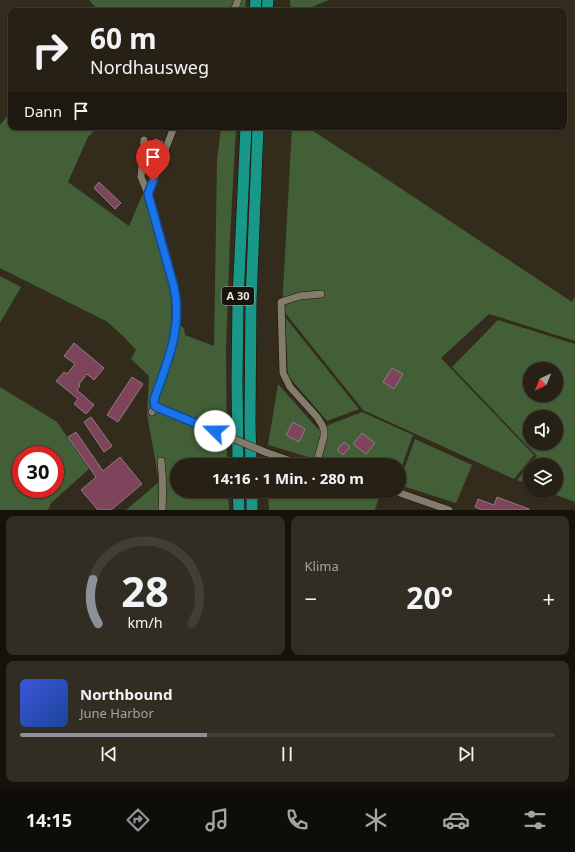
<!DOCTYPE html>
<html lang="de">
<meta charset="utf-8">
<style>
body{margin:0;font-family:"Noto Sans",sans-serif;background:#322d22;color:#f1f3f6;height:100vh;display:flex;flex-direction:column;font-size:15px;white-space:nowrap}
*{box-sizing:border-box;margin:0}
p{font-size:13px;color:#a4a3a0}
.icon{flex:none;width:22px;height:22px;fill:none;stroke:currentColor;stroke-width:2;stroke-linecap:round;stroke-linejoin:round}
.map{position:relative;height:510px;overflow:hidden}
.details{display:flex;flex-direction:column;gap:6px;padding:6px;background:#15120c;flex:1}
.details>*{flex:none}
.hud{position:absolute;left:8px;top:8px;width:559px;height:122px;border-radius:8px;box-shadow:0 1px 3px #0004,0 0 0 1px #423e34;background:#262015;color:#f1f3f6;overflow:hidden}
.needle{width:26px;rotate:223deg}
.fabs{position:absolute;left:523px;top:362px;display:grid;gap:8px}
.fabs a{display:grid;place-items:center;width:40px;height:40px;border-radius:50%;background:#262015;box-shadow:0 1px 3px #0004,0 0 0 1px #423e34;font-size:20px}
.speed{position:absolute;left:12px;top:446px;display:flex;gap:8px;font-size:20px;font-weight:700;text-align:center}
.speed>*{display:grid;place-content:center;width:52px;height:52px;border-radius:50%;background:#262015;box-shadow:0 1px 3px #0004,0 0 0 1px #423e34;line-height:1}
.speed .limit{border:6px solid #d22;background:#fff;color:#111}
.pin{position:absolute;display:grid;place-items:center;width:34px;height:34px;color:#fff;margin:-41px -17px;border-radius:50% 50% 50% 0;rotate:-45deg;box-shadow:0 0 4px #0007}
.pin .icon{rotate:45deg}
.me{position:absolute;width:44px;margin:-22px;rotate:292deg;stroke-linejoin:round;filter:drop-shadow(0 0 3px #0008)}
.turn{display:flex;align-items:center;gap:14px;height:84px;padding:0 16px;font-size:18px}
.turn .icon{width:52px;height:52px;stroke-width:2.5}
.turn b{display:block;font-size:28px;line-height:34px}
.then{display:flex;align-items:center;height:38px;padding:0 16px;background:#0003;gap:8px;font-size:15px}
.big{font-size:30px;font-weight:700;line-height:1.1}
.details .card{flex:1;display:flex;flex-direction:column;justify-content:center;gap:6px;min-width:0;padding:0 14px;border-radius:8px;background:#322d22}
.details .dial{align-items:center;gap:0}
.dial svg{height:104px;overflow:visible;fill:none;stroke:#423e34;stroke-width:7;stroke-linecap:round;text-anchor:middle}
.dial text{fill:#f1f3f6;stroke:none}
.song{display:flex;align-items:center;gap:12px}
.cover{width:48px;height:48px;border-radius:6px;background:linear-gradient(135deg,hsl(230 70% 55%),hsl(220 70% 35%))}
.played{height:4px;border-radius:2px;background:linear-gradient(90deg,#8c9099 35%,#423e34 35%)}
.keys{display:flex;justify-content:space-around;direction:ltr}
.heat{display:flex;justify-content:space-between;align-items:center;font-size:22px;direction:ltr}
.details .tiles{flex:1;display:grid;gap:6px;grid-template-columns:1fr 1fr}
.card:last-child{grid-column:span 2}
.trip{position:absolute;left:170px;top:458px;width:236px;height:40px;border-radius:20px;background:#262015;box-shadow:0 1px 3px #0004,0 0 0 1px #423e34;font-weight:700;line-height:40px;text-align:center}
.menu{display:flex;height:64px;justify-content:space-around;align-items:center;background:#0f0d08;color:#a4a3a0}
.menu .icon{width:28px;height:28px}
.menu .active{color:#8c9099}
.menu b{font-size:18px;color:#f1f3f6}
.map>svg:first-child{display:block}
.green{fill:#425f37;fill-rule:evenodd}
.building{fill:#7d445b;stroke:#907c83}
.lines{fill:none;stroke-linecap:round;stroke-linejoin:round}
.minor-casing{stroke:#1a1306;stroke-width:8}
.highway-casing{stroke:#1a1306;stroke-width:12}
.minor{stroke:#847c6b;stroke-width:7}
.highway{stroke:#199889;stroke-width:11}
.minor-bridge-casing{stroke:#1a1306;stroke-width:8;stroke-linecap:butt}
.minor-bridge{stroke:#847c6b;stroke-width:7}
.route-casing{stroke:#114b97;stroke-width:10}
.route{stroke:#1a73e8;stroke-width:7}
.labels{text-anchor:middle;stroke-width:4;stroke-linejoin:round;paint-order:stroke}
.shield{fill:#17140e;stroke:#aba79e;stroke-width:1}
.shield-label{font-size:11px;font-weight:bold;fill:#ebe6dc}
</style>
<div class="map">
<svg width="575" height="510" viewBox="0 0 575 510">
<rect width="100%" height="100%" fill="#332b1c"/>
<path class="green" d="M89 0H246L245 11H99Z
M290 0H329L302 11H291Z
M11 112V127H98L88 137 68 182 129 226 144 191 172 295 171 321 184 328 185 335 214 346 217 160 221 127H236L230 239 226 350 227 465H177V491H228L229 510H126L159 482 147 414 149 376 131 359 136 350 123 336 106 321 0 268V125Z
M292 127H307L373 170 572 302 575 296V341L489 314 441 358 534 455 514 479 363 410 282 309Z
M0 276 21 287 0 323Z
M285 317 359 409 327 421 288 376Z
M498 320 575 344V502L545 491H556V465H530V485L517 480 537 456 452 367ZM530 369H556V395H530ZM530 417H556V443H530Z
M278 384 318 429 362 412 413 435 399 474V465H335L268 445Z
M0 387 57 422 89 469 51 503 48 510H0ZM21 455H55V489H21Z
M415 439 472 465 456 503 399 485V483Z
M268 491H381L375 510H269Z"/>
<path class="building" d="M155 139 163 142 156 161 148 157Z
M99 182 121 203 115 209 94 188Z
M74 343 104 368 94 380 87 374 79 384 80 386 77 390 94 405 86 414 74 404 78 399 56 381 64 372 67 374 75 364 64 356Z
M392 368 403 374 394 389 383 382Z
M132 377 143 384 118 422 107 415Z
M91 417 112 446 104 452 84 422Z
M293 422 305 429 299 442 286 435Z
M76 432 103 471 120 457 142 484 111 510H98L81 490 96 477 68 437Z
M362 433 375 443 366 454 353 444Z
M344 442 350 447 343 455 337 450Z
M497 497 529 509V510H482L475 507 478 499 494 505Z"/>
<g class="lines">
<defs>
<path id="minor" d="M234 11 238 0
M144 140 141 177 148 194 174 287C182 328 167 362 154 400L155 406 152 412
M148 194 174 127
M155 406 161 409 215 431
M265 452 303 465
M161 461C163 478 163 493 162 510
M316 465 324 436V430L322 425 317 417 290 387 283 373 281 302 300 296 321 294
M394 491 449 510"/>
<path id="highway" d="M255 11 256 0
M267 11 268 0
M238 465 237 381 238 299 246 127
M251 465 250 422 251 301 258 127
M238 491 239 510
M252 491V510"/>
</defs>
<use href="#minor" class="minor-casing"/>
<use href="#highway" class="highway-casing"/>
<use href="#minor" class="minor"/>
<use href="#highway" class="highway"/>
<defs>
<path id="minor-bridge" d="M215 431 265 452"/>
</defs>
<use href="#minor-bridge" class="minor-bridge-casing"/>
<use href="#minor-bridge" class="minor-bridge"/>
</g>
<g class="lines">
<defs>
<path id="route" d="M153 181 148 194 174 287C183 328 167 362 154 400L155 406 161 409 215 431"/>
</defs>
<use href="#route" class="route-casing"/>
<use href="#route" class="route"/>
</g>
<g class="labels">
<rect class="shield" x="222" y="287" width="32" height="18" rx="3"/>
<g class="shield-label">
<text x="238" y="300">A 30</text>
</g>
</g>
</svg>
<div class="fabs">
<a><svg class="needle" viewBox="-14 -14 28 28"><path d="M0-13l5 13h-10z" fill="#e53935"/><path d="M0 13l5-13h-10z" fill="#a4a3a0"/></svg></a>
<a><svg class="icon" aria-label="sound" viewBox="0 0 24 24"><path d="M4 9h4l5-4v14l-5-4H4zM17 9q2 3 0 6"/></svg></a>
<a><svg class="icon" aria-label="layers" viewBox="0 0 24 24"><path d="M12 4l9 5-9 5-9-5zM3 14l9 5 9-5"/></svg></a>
</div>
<div class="speed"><div class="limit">30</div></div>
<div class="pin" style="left:153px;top:181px;background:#d93025"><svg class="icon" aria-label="arrive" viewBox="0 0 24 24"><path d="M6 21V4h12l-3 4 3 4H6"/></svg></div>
<svg class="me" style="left:215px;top:431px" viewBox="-20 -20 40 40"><circle r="19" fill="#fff"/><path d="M0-13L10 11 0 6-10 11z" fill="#1a73e8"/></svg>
<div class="trip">14:16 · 1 Min. · 280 m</div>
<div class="hud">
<div class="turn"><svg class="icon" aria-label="right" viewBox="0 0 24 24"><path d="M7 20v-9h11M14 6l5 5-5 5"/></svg><div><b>60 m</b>Nordhausweg</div></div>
<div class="then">Dann<svg class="icon" aria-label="arrive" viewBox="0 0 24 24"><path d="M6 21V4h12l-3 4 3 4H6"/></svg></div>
</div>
</div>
<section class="details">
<div class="tiles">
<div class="card dial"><svg viewBox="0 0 100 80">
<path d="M14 69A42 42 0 1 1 86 69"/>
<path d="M14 69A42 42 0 0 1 10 35" stroke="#8c9099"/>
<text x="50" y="56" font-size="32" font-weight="700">28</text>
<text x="50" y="72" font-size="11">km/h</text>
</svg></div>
<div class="card"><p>Klima</p>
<div class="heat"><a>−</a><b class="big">20°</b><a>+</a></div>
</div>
<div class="card">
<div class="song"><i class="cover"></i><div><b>Northbound</b><p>June Harbor</p></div></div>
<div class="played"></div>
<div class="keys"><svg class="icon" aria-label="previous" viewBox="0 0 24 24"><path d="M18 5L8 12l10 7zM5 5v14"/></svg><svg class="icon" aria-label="pause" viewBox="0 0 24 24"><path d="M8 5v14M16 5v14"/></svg><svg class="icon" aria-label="next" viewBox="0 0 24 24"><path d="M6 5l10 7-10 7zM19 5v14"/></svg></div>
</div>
</div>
</section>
<nav class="menu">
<b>14:15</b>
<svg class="icon active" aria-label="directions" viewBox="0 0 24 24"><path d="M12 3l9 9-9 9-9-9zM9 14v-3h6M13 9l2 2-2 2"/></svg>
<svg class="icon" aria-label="music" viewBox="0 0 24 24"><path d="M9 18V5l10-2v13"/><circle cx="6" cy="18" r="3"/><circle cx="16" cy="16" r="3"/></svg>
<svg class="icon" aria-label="phone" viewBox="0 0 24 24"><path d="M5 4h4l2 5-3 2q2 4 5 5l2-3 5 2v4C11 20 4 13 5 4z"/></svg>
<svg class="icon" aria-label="climate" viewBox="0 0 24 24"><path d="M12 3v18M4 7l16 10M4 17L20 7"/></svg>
<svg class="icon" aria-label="car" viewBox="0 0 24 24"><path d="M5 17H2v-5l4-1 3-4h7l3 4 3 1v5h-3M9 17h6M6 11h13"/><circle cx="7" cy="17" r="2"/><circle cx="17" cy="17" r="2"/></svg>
<svg class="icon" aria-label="filters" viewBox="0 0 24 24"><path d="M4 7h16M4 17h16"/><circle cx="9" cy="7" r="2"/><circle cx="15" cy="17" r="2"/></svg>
</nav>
